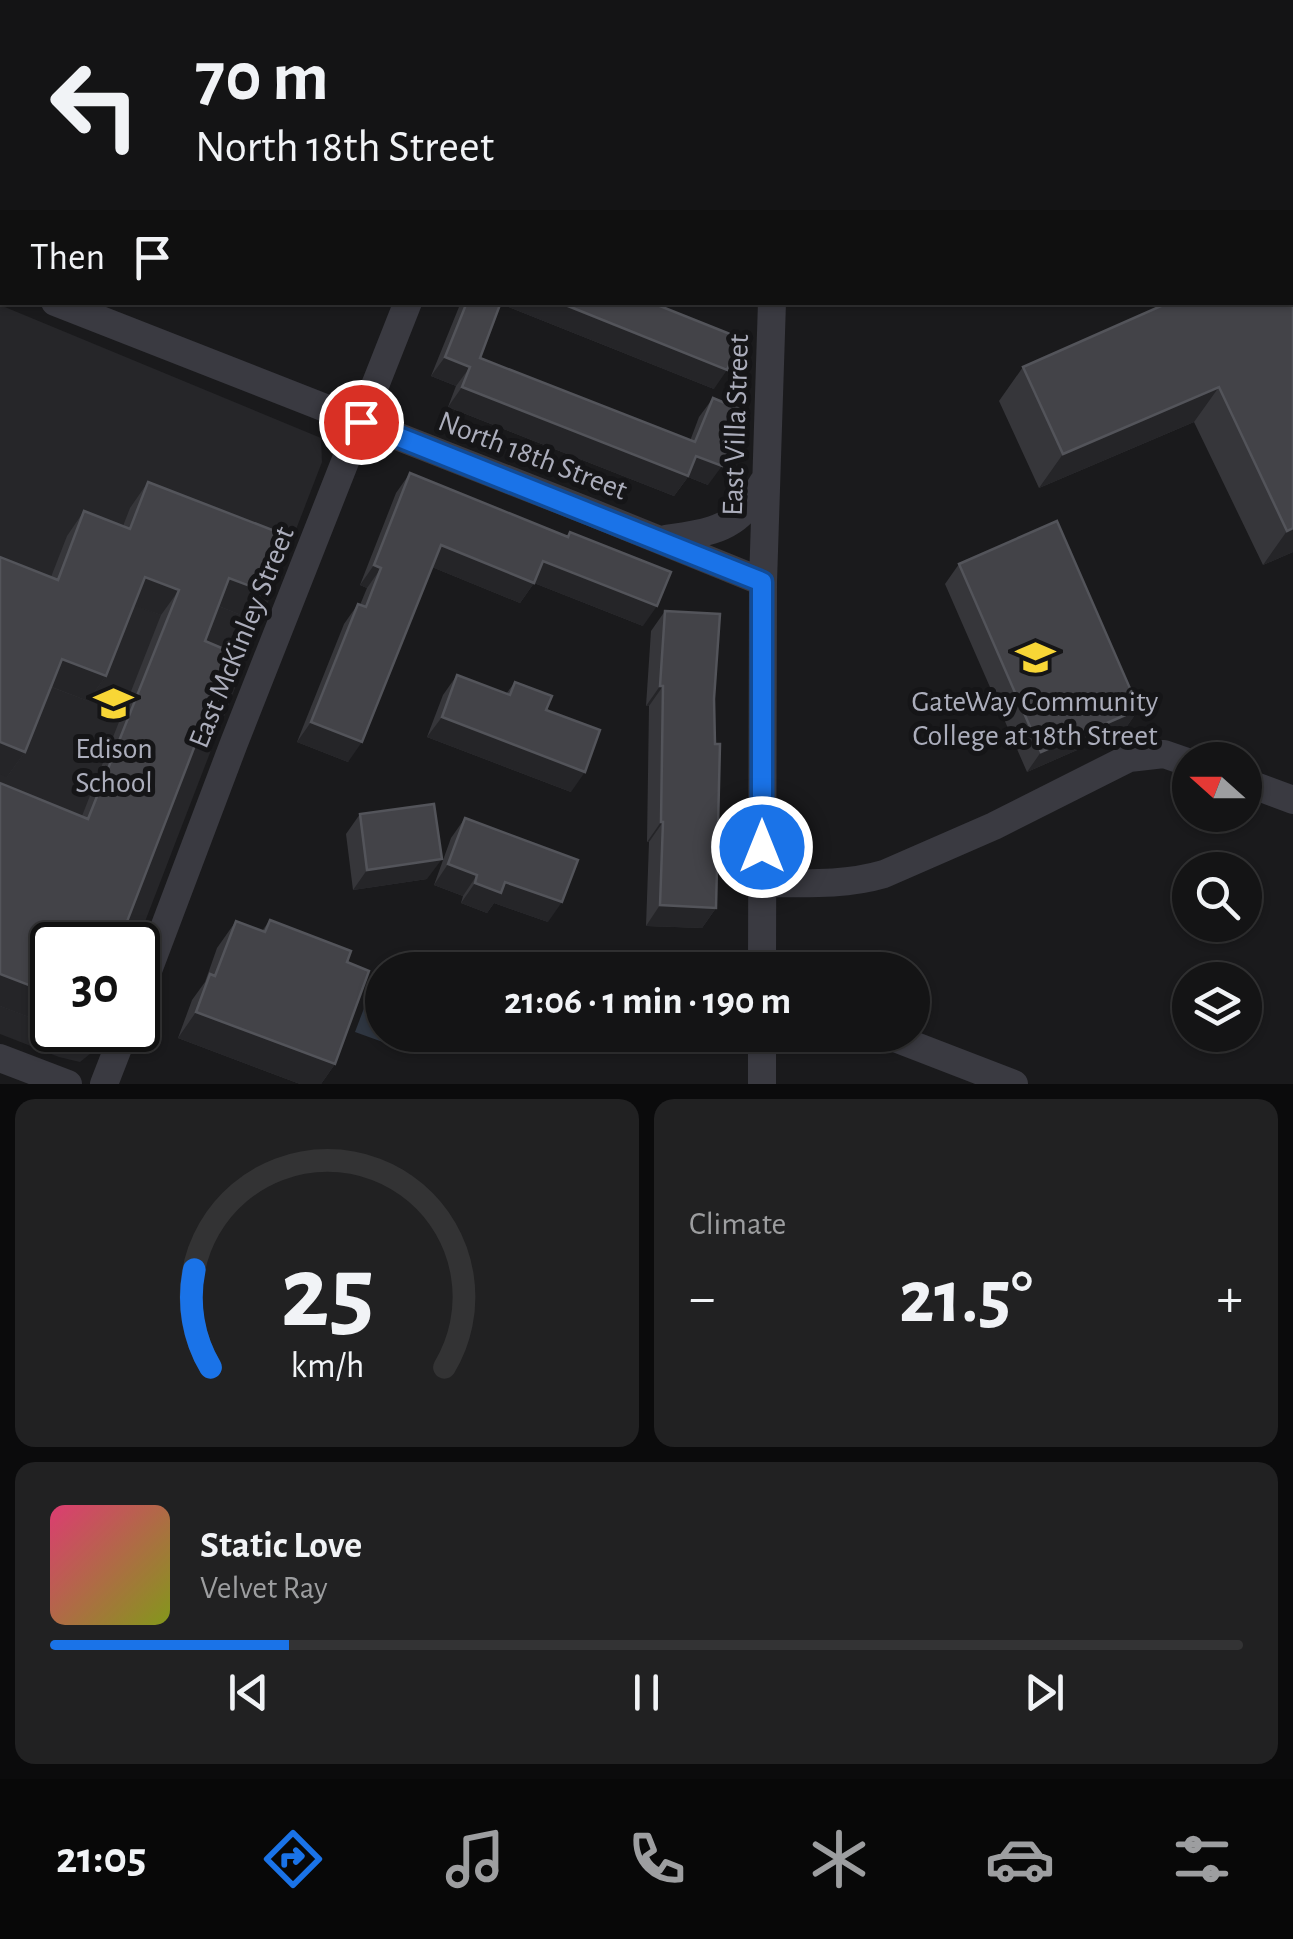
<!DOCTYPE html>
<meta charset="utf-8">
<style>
body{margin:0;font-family:"Alegreya Sans",sans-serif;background:#212122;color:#f1f3f6;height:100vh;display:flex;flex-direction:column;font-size:38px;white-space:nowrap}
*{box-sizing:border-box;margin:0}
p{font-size:32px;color:#9d9ea0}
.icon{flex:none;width:55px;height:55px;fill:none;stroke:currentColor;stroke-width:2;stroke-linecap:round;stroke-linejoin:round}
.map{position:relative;height:1084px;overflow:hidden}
.side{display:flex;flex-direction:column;gap:15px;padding:15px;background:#0b0b0c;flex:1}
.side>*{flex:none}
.hud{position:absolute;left:0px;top:0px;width:1295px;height:305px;box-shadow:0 2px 8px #0004,0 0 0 2px #333334;background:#141415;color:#f1f3f6;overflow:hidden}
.needle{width:65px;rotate:291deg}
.fabs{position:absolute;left:1172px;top:742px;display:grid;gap:20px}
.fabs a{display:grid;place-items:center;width:90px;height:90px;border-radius:50%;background:#141415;box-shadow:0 2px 8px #0004,0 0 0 2px #333334;font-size:50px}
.speed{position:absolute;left:30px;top:922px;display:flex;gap:20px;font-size:50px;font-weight:700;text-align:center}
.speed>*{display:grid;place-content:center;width:130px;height:130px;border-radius:50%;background:#141415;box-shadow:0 2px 8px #0004,0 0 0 2px #333334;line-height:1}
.speed .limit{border:5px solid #111;border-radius:15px;background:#fff;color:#111}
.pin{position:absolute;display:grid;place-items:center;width:85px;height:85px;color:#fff;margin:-42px;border:5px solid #fff;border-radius:50%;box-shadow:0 2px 10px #0007}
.me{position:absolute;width:110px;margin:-55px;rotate:0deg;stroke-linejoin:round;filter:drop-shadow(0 0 8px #0008)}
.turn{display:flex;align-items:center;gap:35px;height:210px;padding:0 30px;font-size:45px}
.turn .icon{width:130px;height:130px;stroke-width:2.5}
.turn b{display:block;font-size:70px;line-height:85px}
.then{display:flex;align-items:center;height:95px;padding:0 30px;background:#0003;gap:20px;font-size:38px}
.big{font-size:75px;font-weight:700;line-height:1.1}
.side .tile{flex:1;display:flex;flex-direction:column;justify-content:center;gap:15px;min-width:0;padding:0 35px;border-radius:20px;background:#212122}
.side .dial{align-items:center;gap:0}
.dial svg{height:260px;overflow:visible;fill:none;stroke:#333334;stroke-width:7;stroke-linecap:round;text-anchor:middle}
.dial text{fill:#f1f3f6;stroke:none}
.song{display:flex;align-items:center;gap:30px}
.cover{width:120px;height:120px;border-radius:15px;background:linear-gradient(135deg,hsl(340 70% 55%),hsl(70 70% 35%))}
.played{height:10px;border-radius:5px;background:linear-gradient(90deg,#1a73e8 20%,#333334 20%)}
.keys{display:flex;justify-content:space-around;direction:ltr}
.heat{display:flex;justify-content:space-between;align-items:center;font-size:55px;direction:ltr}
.side .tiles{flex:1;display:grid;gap:15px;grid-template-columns:1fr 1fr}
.tile:last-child{grid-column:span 2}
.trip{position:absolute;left:365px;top:952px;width:565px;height:100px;border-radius:50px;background:#141415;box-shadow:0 2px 8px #0004,0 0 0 2px #333334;font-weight:700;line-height:100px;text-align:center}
.tabs{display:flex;height:160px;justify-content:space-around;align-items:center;background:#080808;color:#9d9ea0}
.tabs .icon{width:70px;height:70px}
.tabs .on{color:#1a73e8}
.tabs b{font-size:45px;color:#f1f3f6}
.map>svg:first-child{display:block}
.built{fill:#262629}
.water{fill:#2f3641}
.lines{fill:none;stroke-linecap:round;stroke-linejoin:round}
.minor{stroke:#3a3a41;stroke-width:28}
.wall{fill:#36363a}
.shaded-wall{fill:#252528}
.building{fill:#434348;stroke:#53545a;stroke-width:2.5}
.route-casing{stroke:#114b97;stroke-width:25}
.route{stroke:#1a73e8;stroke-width:18}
.labels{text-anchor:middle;stroke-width:10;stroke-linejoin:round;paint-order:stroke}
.street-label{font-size:30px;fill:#acaebc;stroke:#151517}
.poi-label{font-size:30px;fill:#acaebc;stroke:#151517}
</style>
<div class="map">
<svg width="1293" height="1084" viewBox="0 0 1293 1084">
<rect width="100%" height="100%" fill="#1a1a1c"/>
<path class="built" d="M0 305 321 438 322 462 136 945H52V1030H103L96 1049 80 1062 59 1057 0 1034Z"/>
<path class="water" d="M369 995 382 1000V1035H410L405 1050 355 1032Z"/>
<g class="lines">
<path class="minor" d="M1232 0 1238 2
M139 2 140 0
M525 2 526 0
M786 2V0
M1292 24H1293
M0 281 2 282
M55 302 588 511 763 582
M665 539C693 535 727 532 746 508 753 500 758 490 764 481
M1245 782 1293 800
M761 883C803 883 843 886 884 874L994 826 1129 758 1164 754 1190 763
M762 970 763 582 772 302
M138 997 234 743 408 302
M887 1035 1014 1084
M0 1058 68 1084
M104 1084 125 1030
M762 1084V1035"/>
</g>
<path class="wall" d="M461 302H650L714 389 501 304 480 358 690 441 699 417 713 398 708 485 688 477 674 496 448 407 456 386 431 376Z
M1160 302H1292L1293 552 1263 565 1194 422 1039 488 999 401 1023 367 1162 306Z
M410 473 567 536 570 532 643 626 534 583 520 603 432 567 348 762 297 742 344 624 358 604 360 605 367 588 360 585 396 493Z
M148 482 241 615 218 606 52 945 47 1024 0 1006V783L82 816 161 615 134 605 106 676 88 701 51 687 25 752 7 777 51 577 67 536 84 511 123 526 130 508Z
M959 564 1139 709 1125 729 1027 772 945 584Z
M665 611 714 699 716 908 702 928 646 926 649 842H647L649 706H646L651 631Z
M457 675 506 694 515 682 546 710 571 792 427 737 443 695Z
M360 814 427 879 353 890 346 834Z
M465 818 548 922 494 903 487 913 461 903 463 896 434 885 451 838Z
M270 920 347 962 335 1064 321 1084H300L178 1038 192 1000 205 982 217 948 236 921 262 931Z"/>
<path class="shaded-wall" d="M695 0H716L714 2H702Z
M496 302H558L727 370 714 389Z
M445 357 470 367 456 386 431 376Z
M462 387 696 456 722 466 708 485 688 477 674 496 448 407Z
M1219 387 1194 422 1039 488 1063 454Z
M1293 528V552L1263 565 1287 531Z
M441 545 543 561 657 606 643 626 534 583 520 603 427 565Z
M374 565 381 568 367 588 360 585Z
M145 577 179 590 161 615 127 603Z
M229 578 258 589 241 615 211 603Z
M62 659 106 676 88 701 44 684Z
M660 686H663L649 706H646Z
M1139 709 1125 729 1027 772 1041 752Z
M442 717 585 772 571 792 427 737Z
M311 722 362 742 348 762 297 742Z
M0 742 25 752 7 777 0 774Z
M661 822H663L649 842H647Z
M442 859 427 879 353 890 367 870Z
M448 864 477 875 463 896 434 885Z
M505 882 562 902 548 922 494 903 487 913 461 903 475 883Z
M660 905 716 908 702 928 646 926Z
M90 934 118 945H82Z
M0 974 52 994V1017L47 1024 0 1006Z
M196 1012 335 1064 321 1084H300L178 1038Z"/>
<path class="building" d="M243 0H306L312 2H242Z
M374 0H439L438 2H373Z
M585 0H621L620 2H584Z
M1293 161V528L1287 531 1219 387 1063 454 1023 367 1170 302H1292Z
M467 302H501L480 358 695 442 713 398 744 411 722 466 696 456 688 476 462 387 470 367 445 357Z
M558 302H650L740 338 727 370Z
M410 473 568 537 570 532 671 572 657 606 543 561 534 583 441 545 362 742 311 722 358 604 366 607 381 568 374 565Z
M148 482 280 533 258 589 229 578 205 641 231 652 118 945 90 934 86 945H52V994L0 974V783L88 819 179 590 145 577 106 676 62 659 25 752 0 742V557L58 580 84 511 130 529Z
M1057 521 1139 709 1041 752 959 564Z
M665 611 720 614 714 699 715 744H720L716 908 660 905 663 822H661L663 686H660Z
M457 675 510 695 515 682 552 696 546 710 600 730 585 772 442 717Z
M434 804 442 859 367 870 360 814Z
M465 818 578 860 562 902 505 882 501 893 475 883 477 875 448 864Z
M270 920 351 951 347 962 369 971 335 1064 196 1012 210 974 215 976 236 921 265 932Z"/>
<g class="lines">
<defs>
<path id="route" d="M361 422 762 582V847"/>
</defs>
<use href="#route" class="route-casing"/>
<use href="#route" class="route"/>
</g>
<defs>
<symbol id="university-bare" viewBox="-9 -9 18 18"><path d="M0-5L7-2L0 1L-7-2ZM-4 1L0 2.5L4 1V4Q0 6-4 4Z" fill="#f8d636" stroke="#151517" stroke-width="2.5" paint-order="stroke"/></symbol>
<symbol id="school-bare" viewBox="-9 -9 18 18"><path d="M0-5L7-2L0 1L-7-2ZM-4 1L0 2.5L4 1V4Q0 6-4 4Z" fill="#f8d636" stroke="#151517" stroke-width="2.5" paint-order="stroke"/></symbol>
</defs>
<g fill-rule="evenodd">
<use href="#university-bare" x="1008" y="630" width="55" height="55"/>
<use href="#school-bare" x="86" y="676" width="55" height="55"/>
</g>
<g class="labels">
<g class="street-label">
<text transform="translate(735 425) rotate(-88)" y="10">East Villa Street</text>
<text transform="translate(533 455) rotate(21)" y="10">North 18th Street</text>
<text transform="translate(241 637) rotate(-68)" y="10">East McKinley Street</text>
</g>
<g class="poi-label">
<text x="1035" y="711">GateWay Community<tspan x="1035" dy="34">College at 18th Street</tspan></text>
<text x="114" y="758">Edison<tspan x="114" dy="34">School</tspan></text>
</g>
</g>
</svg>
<div class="fabs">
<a><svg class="needle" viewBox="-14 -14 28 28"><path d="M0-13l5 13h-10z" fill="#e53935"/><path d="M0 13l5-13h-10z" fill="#9d9ea0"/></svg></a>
<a><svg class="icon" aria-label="search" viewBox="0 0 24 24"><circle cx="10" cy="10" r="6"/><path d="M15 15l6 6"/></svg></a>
<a><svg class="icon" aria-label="layers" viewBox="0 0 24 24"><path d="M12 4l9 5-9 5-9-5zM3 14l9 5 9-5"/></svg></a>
</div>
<div class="speed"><div class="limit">30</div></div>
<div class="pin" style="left:361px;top:422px;background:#d93025"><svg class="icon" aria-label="arrive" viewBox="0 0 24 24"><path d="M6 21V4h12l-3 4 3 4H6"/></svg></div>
<svg class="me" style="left:762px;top:847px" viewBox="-20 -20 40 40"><circle r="17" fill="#1a73e8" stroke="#fff" stroke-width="3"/><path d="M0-11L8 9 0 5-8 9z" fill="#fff"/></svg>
<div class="trip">21:06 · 1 min · 190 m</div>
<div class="hud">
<div class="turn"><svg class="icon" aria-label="left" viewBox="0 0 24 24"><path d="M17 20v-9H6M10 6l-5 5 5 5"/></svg><div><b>70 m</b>North 18th Street</div></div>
<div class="then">Then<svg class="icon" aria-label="arrive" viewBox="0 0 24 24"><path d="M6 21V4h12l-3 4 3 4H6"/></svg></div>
</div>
</div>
<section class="side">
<div class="tiles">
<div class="tile dial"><svg viewBox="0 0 100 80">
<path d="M14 69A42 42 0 1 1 86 69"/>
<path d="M14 69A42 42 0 0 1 9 39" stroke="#1a73e8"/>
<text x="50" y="56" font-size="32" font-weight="700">25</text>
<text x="50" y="72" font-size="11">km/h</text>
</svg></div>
<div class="tile"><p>Climate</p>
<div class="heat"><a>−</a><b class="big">21.5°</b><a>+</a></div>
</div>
<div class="tile">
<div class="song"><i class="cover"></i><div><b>Static Love</b><p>Velvet Ray</p></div></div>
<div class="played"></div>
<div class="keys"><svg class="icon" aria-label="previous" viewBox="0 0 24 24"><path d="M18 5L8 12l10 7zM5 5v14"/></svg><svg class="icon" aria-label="pause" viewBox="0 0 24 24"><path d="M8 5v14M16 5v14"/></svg><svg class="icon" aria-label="next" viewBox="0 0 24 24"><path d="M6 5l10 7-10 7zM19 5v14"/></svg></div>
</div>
</div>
</section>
<nav class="tabs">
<b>21:05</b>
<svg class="icon on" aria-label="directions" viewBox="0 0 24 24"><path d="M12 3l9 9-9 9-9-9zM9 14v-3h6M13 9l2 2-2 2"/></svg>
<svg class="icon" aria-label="music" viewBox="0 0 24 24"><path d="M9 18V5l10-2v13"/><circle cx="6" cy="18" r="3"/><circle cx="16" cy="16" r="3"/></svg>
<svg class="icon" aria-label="phone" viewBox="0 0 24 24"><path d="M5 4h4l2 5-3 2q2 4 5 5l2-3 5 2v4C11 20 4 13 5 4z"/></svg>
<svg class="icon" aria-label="climate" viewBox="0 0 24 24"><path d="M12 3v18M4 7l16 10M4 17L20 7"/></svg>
<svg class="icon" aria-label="car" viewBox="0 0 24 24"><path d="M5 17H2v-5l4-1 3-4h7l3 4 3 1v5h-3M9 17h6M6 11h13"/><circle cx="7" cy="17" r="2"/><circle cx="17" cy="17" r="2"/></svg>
<svg class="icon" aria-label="filters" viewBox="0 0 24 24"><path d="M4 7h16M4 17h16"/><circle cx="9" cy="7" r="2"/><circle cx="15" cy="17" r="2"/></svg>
</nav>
